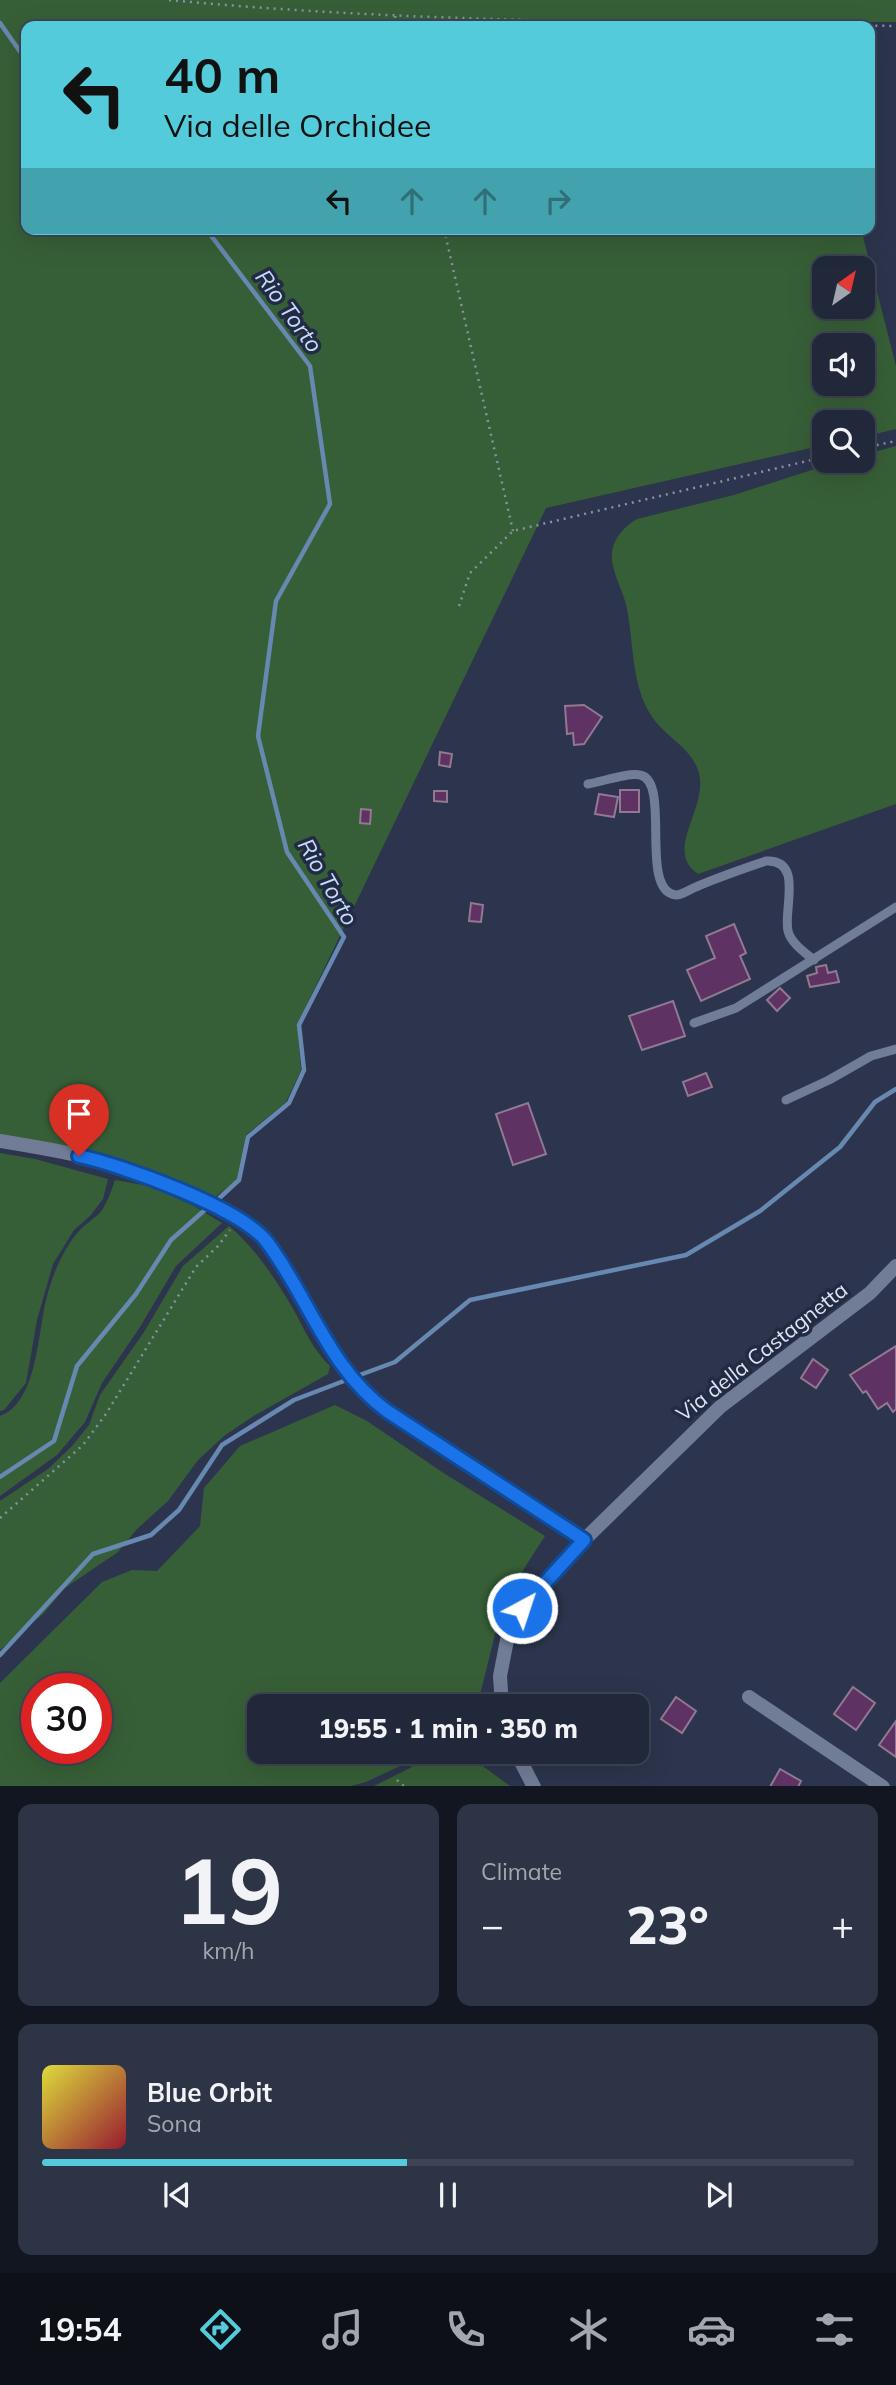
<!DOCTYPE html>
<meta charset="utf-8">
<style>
body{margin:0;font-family:Mulish,sans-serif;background:#2d3445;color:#f1f3f6;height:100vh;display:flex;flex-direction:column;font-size:26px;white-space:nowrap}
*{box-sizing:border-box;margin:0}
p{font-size:23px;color:#a2a6af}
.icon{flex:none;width:38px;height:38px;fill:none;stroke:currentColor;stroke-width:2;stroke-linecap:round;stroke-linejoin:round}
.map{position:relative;height:1786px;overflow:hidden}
.sheet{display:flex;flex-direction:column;gap:18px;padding:18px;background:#121620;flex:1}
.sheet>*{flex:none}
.hud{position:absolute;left:21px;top:21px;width:854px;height:214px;border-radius:14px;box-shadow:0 7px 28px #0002,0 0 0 2px #3e4454;background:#53cbda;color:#111;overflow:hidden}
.needle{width:46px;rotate:34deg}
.buttons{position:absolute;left:812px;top:256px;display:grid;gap:14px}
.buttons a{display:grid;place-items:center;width:63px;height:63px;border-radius:14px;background:#21283a;box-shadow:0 7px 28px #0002,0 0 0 2px #3e4454;font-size:35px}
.speed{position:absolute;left:21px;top:1673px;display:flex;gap:14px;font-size:35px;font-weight:700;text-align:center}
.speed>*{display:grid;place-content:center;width:91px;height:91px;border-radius:50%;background:#21283a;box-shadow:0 7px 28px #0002,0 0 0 2px #3e4454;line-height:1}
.speed .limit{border:10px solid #d22;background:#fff;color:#111}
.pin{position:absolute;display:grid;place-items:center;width:60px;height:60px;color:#fff;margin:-72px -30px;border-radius:50% 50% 50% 0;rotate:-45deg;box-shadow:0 0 7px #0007}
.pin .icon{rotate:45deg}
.me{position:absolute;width:77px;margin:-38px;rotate:40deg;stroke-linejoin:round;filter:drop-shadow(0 0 5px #0008)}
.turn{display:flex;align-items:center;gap:24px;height:147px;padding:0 28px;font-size:32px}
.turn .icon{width:91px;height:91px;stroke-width:2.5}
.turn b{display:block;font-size:49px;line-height:60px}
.lanes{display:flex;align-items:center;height:66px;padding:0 28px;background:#0003;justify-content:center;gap:35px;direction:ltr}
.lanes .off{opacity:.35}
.big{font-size:52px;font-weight:800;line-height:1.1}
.sheet .tile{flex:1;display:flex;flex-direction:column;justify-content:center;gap:10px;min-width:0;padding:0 24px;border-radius:14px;background:#2d3445}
.sheet .dial{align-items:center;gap:0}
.dial b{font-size:91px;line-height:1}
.song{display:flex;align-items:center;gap:21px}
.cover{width:84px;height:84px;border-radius:10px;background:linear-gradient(135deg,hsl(60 70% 55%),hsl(350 70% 35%))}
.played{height:7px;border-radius:4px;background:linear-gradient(90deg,#53cbda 45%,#3e4454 45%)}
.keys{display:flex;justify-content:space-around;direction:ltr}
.heat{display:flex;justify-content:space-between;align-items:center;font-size:38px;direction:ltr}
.sheet .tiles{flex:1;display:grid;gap:18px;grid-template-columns:1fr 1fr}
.tile:last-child{grid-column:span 2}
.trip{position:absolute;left:247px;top:1694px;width:402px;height:70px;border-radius:14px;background:#21283a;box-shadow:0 7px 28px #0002,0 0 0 2px #3e4454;font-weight:800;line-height:70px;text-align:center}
.dock{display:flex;height:112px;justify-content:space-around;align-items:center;background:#0d1017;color:#a2a6af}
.dock .icon{width:49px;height:49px}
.dock .current{color:#53cbda}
.dock b{font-size:32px;color:#f1f3f6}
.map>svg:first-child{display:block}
.green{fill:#375f37;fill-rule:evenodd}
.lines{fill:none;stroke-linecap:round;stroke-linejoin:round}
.stream{stroke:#6788b0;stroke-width:4.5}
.building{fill:#5e3262;stroke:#907991;stroke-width:2}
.path{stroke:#8991a4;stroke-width:2.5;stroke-dasharray:2 5;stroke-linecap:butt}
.lane{stroke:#717d97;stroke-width:9}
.street{stroke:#717d97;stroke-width:14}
.route-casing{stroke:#114b97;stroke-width:18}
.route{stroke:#1a73e8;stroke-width:12}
.labels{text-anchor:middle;stroke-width:7;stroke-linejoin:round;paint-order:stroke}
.street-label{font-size:21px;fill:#dde4f3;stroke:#222b43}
.water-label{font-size:23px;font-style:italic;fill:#c4ddfc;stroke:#222b43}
</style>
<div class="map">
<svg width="896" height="1787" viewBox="0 0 896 1787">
<rect width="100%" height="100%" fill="#2c354d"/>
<path class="green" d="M0 0H896V22H781L779 26H26V229H861L896 366V429L863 437V422H824V445L546 508 297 1025 301 1070 286 1102 246 1135 237 1180 211 1200 0 1135ZM824 268H863V306H824ZM824 345H863V383H824Z
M896 446V804L698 874C662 850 711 806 698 770 690 747 666 737 653 718 631 687 634 644 627 609 624 591 610 571 612 552 614 537 625 526 637 519L734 495 843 460H863V455Z
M0 1153 35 1159 108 1179 103 1199 90 1216 74 1230 53 1264 37 1320 26 1383 4 1410 0 1411Z
M115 1180 149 1186 194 1206 222 1223 176 1266 140 1327 102 1383 85 1422 57 1455 0 1496V1416C37 1403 38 1333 46 1300 52 1276 62 1251 78 1232 84 1225 92 1220 99 1214 107 1204 111 1192 115 1180Z
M229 1226C256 1249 274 1277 292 1307 304 1328 312 1349 330 1366L328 1374 252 1417 224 1436 198 1460 168 1501 137 1529 118 1552 65 1588 43 1614 0 1650V1501L48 1469 72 1446 89 1425 100 1395 144 1332 183 1266Z
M335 1405 367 1421 445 1474 545 1536 525 1567 500 1614 479 1699 480 1706H259V1752H425L419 1757 366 1782 351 1786H0V1683L102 1582 132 1570 157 1571 200 1526 204 1488 240 1446ZM37 1689H96V1748H37Z
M434 1752 480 1764 510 1786H374L410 1768Z"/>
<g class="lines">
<path class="stream" d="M0 23 26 60
M206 229 310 366 330 504 276 601 258 736 287 852 344 937 299 1025 304 1070 289 1103 248 1137 239 1180 214 1203
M357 1376 395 1362 470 1300 686 1255 760 1211 840 1147 875 1102 896 1089
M0 1477 54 1441 77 1366 136 1294 171 1240 207 1208
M0 1655 93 1554 151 1535 179 1510 222 1445 294 1400 349 1379"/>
</g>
<path class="building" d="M584 705 602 717 584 744 574 745 573 733 567 734 565 706Z
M440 752 452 754 450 767 439 765Z
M620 790H639V812H620Z
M434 791H447V802L434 801Z
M599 794 618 797 614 817 595 814Z
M361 809 371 810 370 824 360 823Z
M471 903 483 905 481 922 469 921Z
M734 924 746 953 740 956 750 979 701 1001 687 970 715 958 706 936Z
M826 965 828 973 836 971 839 982 810 987 807 976 817 973 816 967Z
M780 988 790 998 777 1011 767 1000Z
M673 1001 685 1036 642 1050 629 1016Z
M706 1073 712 1087 688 1096 683 1082Z
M528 1103 546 1154 513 1165 496 1114Z
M896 1346V1409L893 1412 887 1403 878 1409 866 1391 863 1393 850 1375Z
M813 1359 828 1370 816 1388 801 1378Z
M853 1687 875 1703 856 1730 834 1714Z
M676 1697 696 1711 682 1733 661 1719Z
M896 1721V1757L879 1745Z
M780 1769 801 1781 798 1787H770Z"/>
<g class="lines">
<path class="path" d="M169 0C411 23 653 22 896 26
M395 16 398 26
M444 229 513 531
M863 448 896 441
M459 606 470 573 513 531 824 457
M0 1518 83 1445 106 1414 196 1267 218 1246 230 1230
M397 1780 405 1787"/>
<path class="lane" d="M588 784C601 782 629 772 640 775 672 781 638 891 676 895 683 895 690 889 696 887 719 877 743 869 766 861 804 859 783 910 788 931 791 943 804 952 814 960
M694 1023 736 1008 896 907
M786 1100 829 1080 871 1056 896 1049"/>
<path class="street" d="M0 1141C37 1147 74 1153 110 1163 143 1173 173 1188 204 1202 226 1212 251 1222 267 1242 275 1253 282 1266 289 1278 317 1326 344 1381 391 1414L584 1540
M749 1697 883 1787
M502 1706 500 1676 507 1640 518 1615 539 1587 584 1540 720 1407 870 1293 896 1266
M516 1752 534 1787"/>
</g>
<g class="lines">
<defs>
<path id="route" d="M79 1156C122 1165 241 1208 267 1242 309 1298 329 1369 387 1411L584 1540 522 1608"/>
</defs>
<use href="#route" class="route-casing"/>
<use href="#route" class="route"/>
</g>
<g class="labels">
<g class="street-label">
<text transform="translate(762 1352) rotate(-38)" y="7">Via della Castagnetta</text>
</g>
<g class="water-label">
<text transform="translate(289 311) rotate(54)" y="8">Rio Torto</text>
<text transform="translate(328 882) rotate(60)" y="8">Rio Torto</text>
</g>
</g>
</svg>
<div class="buttons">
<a><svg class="needle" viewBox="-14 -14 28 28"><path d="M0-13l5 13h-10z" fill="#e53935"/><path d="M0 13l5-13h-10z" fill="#a2a6af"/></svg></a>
<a><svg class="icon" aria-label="sound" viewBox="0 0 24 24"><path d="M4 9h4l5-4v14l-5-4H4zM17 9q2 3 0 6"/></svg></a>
<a><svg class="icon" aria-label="search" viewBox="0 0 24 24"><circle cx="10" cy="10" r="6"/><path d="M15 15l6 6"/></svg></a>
</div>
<div class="speed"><div class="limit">30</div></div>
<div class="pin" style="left:79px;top:1156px;background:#d93025"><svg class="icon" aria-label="arrive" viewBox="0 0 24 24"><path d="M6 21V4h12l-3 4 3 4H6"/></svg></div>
<svg class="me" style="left:522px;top:1608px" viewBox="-20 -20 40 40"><circle r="17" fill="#1a73e8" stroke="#fff" stroke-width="3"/><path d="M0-11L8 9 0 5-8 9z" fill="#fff"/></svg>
<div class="trip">19:55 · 1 min · 350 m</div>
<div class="hud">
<div class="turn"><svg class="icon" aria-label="left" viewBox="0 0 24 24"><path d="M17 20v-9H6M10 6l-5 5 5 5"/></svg><div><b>40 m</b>Via delle Orchidee</div></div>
<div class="lanes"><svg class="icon" aria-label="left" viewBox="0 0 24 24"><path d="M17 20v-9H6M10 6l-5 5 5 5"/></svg><svg class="icon off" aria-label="ahead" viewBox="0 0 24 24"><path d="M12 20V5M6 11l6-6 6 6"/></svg><svg class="icon off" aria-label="ahead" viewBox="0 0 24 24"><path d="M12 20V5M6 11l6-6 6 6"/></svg><svg class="icon off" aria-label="right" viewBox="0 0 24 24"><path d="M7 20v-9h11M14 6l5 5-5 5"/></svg></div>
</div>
</div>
<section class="sheet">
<div class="tiles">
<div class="tile dial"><b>19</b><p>km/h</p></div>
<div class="tile"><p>Climate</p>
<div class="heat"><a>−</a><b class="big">23°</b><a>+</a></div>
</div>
<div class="tile">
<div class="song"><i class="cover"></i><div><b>Blue Orbit</b><p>Sona</p></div></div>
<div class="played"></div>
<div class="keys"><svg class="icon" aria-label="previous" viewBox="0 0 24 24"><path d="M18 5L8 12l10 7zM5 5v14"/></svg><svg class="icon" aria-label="pause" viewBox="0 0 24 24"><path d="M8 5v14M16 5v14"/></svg><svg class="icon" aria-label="next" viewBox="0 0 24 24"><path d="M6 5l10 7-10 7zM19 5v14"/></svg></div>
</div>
</div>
</section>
<nav class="dock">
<b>19:54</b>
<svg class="icon current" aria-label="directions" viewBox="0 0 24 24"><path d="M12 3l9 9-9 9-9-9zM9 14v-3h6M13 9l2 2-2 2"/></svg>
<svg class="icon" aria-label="music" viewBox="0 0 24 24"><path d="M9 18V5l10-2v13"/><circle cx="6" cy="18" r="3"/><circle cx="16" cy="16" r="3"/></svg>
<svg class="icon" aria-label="phone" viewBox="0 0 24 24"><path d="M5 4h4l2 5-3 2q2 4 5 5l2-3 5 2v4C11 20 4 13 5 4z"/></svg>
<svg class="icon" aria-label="climate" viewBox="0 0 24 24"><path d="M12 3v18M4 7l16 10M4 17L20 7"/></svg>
<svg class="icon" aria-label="car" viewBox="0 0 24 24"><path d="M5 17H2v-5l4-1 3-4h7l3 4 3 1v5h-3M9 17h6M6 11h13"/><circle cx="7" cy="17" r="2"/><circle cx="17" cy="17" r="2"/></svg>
<svg class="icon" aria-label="filters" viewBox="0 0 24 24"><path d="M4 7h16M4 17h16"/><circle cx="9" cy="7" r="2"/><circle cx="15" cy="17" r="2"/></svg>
</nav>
